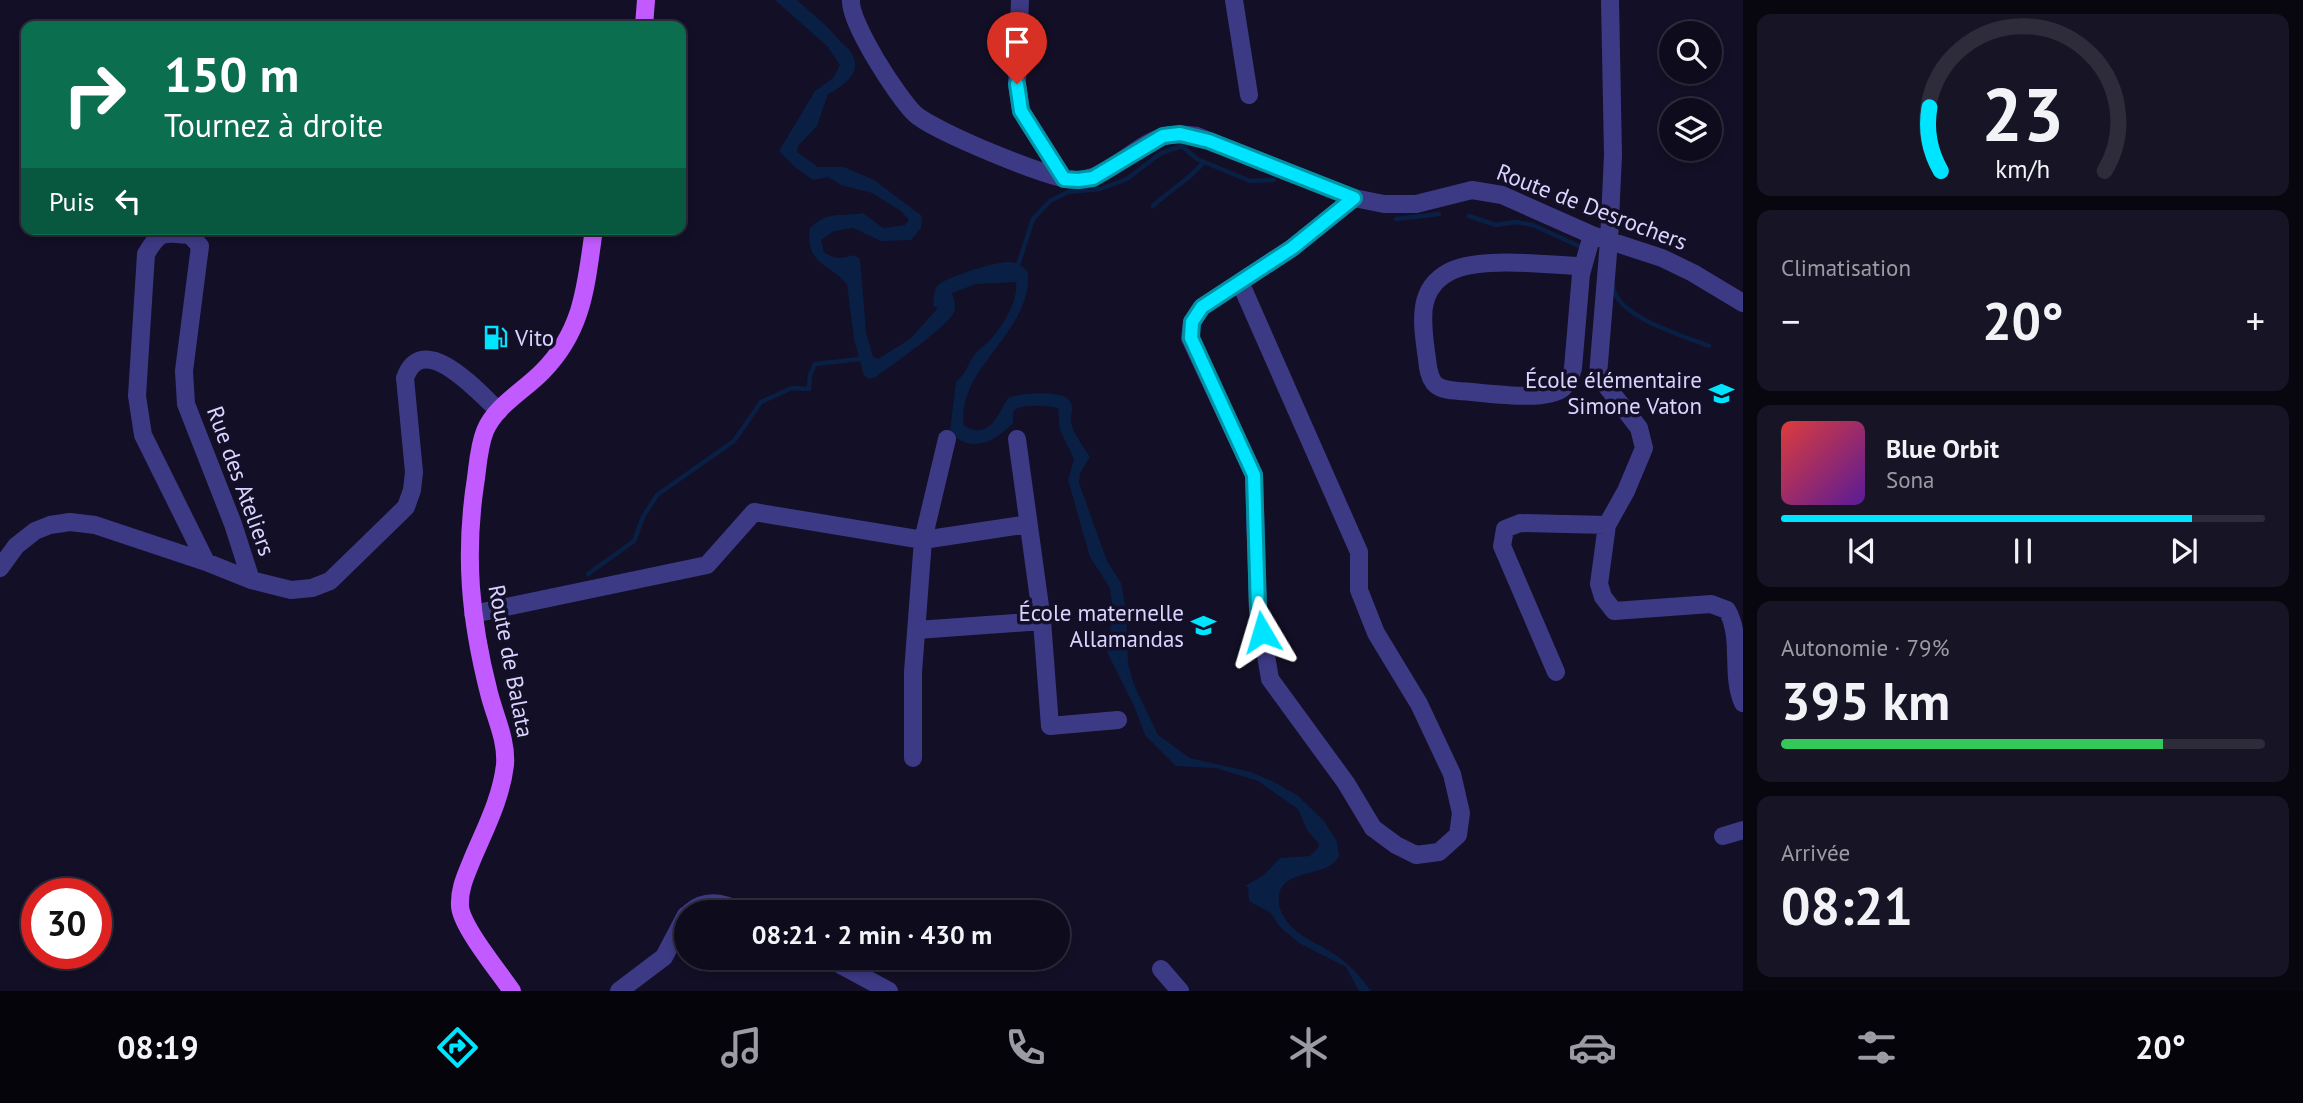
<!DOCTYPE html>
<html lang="fr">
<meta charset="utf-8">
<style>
body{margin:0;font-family:"PT Sans",sans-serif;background:#171425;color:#f1f3f6;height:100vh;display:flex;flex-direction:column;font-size:26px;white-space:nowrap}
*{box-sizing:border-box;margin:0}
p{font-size:23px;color:#9b9ba3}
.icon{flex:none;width:38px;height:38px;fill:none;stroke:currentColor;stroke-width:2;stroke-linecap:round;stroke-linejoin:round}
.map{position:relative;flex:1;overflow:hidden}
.sheet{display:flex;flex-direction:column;gap:14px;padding:14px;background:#08060f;width:560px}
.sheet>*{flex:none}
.top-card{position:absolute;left:21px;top:21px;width:665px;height:214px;border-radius:14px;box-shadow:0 4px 10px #0003,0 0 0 2px #2e2b3b;background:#0b6e4f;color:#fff;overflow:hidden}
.controls{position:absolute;left:1659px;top:21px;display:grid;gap:14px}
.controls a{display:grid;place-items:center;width:63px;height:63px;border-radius:50%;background:#0e0b1c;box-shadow:0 4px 10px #0003,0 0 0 2px #2e2b3b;font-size:35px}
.speed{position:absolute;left:21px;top:878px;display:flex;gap:14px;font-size:35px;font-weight:700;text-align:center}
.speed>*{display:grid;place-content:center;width:91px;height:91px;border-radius:50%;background:#0e0b1c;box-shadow:0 4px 10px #0003,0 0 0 2px #2e2b3b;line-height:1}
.speed .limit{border:10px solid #d22;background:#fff;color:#111}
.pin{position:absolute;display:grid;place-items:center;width:60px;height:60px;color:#fff;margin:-72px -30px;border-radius:50% 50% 50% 0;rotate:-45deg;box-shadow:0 0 7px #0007}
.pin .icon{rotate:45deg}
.me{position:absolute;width:77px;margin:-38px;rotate:353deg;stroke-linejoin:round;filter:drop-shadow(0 0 5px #0008)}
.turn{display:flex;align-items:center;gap:24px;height:147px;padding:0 28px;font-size:32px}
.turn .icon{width:91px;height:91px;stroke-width:2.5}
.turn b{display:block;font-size:49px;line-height:60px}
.then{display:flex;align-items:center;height:66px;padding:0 28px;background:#0003;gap:14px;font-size:26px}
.big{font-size:52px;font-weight:800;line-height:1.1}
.sheet .tile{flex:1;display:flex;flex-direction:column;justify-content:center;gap:10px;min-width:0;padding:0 24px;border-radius:14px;background:#171425}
.sheet .dial{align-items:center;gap:0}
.dial svg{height:182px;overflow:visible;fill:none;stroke:#2e2b3b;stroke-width:7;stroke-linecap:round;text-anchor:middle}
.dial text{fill:#f1f3f6;stroke:none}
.song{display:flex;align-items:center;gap:21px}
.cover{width:84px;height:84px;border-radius:10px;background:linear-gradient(135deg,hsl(0 70% 55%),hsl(270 70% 35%))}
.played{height:7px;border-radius:4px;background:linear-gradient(90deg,#00e5ff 85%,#2e2b3b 85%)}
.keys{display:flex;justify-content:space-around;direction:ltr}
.heat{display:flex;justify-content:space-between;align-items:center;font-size:38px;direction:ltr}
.charge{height:10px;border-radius:5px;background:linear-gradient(90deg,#34c759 79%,#2e2b3b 0)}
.trip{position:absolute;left:674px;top:900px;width:396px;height:70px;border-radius:35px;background:#0e0b1c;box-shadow:0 4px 10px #0003,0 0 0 2px #2e2b3b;font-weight:800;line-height:70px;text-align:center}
.dock{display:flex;height:112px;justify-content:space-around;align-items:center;background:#06040b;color:#9b9ba3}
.dock .icon{width:49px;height:49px}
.dock .current{color:#00e5ff}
.dock b{font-size:32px;color:#f1f3f6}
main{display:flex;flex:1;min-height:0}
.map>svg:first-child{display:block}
.water{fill:#0a1f44}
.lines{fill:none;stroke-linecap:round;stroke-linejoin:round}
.stream{stroke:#0a1f44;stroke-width:4.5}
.minor{stroke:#3d3a85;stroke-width:18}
.major{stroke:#c25bff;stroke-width:18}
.route-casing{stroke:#0095a6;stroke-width:18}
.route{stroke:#00e5ff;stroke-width:12}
.labels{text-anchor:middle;stroke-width:7;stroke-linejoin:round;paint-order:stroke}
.street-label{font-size:23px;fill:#d9d4ff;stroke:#130f26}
.poi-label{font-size:23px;fill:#d9d4ff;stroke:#130f26;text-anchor:end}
</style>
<main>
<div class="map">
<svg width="1743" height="991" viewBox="0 0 1743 991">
<rect width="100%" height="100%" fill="#130f26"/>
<path class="water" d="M775 0H797C811 13 826 24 838 39 843 44 850 49 853 56 862 74 841 87 828 94L817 126 798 146 797 152 818 167H844L874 180 922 216 921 228 911 240 881 241 853 228 834 231 821 240 824 252C835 260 841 259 854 255L860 259 866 332 873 357 878 359 910 339 938 308 933 306C934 300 933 290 938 285 947 277 996 261 1009 262 1016 262 1024 267 1028 272 1033 333 955 368 964 426 990 440 997 416 1008 398 1019 393 1061 390 1069 400 1075 406 1070 415 1071 422 1073 434 1084 447 1090 457L1080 473 1079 483 1107 561 1121 583 1126 611 1128 663 1134 685 1158 735 1190 758 1251 772 1274 782 1297 795 1324 821 1337 842 1339 856C1328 879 1283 867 1279 896 1278 904 1280 911 1284 917 1296 937 1319 943 1337 956 1351 966 1361 977 1371 991H1359L1346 967 1299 943 1279 926 1271 913 1249 901 1248 887 1245 886 1264 875 1280 858 1310 856 1318 848 1319 844 1307 830 1298 809 1258 781 1216 768 1176 766 1145 735 1134 706 1107 652 1113 610 1110 588 1090 557 1068 480 1074 459 1060 430 1058 408C1051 406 1019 403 1014 411 1013 413 1013 421 1013 423 995 442 969 455 950 431L956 382C967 372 967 365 975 354 980 348 987 344 992 338 1004 323 1018 302 1016 282L976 284 952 293C953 298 956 304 955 309 954 323 890 366 876 377L869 379 864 376 854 339 847 284C828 263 805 264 810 228 829 210 840 217 863 213L883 228 905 225 909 220 901 211 872 193 841 185 828 177 813 180 796 168 779 151 815 91 833 78 840 65 827 46Z"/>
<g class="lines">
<path class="stream" d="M1153 206C1170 190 1189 180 1204 162
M1469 216 1496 225 1516 222 1533 225 1581 247
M1396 219 1439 214
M1015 269 1018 265 1033 219 1050 201 1068 192 1100 189 1127 179 1161 153 1182 146 1197 159 1250 181 1274 180
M1613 286C1616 317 1684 336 1709 346
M588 574 634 541 643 517 657 495 734 441 761 402 792 388 809 389 810 375 815 364 860 359 862 354"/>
<path class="minor" d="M851 0C849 22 898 98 915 114 934 131 1051 180 1076 180 1108 180 1137 142 1166 136 1176 133 1187 135 1197 136L1354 198 1384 204H1416L1472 190 1502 195 1592 235 1662 258 1693 273 1743 303
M1020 0 1017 84 1021 111 1064 179
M1234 0 1249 95
M1610 0 1613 155 1609 241 1598 375 1639 428 1644 448 1626 491 1607 525 1599 584 1603 597 1614 611 1711 604 1727 610C1743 638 1730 674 1743 703
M1582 266C1548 265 1478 256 1449 272 1417 289 1422 321 1426 352 1428 362 1427 374 1434 383 1440 390 1450 390 1459 391 1482 392 1546 403 1563 388 1569 383 1571 375 1573 368L1581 274 1592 235
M1240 282 1359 552V590L1376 633 1419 704 1452 774 1461 813 1458 835 1439 852 1416 855 1396 845 1373 828 1346 783 1270 679 1258 609 1254 475 1190 338 1192 322 1202 307 1292 248 1354 198
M1017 439 1042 621 1050 726 1118 720
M206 562 143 435 137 396 146 254C160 230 163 233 190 235L200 246 184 371 186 404 233 524 251 580
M0 568 16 546 35 531 50 525 70 522 95 525 206 562 251 580 291 590 312 588 330 581 406 507 412 490 414 472 405 378C423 328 479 393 499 411
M473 614 707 565 754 512 923 540 1028 524
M917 630 1042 621
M1556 672 1502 546 1505 529 1520 523 1607 525
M913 758V672L923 540 947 439
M1723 836 1743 830
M690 912C706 898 725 903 742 912
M826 957 889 991
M1161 969 1180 991
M619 991 664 957 686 915"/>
<path class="major" d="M644 26 646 0
M512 991C499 972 461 926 460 906 459 889 466 875 472 860 485 829 501 799 505 765 507 740 495 717 489 693 470 619 464 554 476 478 478 463 479 446 485 431 495 406 525 390 543 371 584 329 586 284 594 229"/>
</g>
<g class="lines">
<defs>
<path id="route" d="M1017 84 1021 111 1064 179 1078 180 1093 178 1163 136 1180 134 1209 141 1354 198 1292 248 1202 307 1192 322 1191 338 1254 475 1258 609 1262 632"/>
</defs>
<use href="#route" class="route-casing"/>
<use href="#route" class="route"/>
</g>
<defs>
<symbol id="fuel-bare" viewBox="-9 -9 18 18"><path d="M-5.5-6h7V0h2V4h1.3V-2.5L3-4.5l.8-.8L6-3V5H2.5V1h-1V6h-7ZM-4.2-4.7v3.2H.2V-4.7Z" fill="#00e5ff" stroke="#130f26" stroke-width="2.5" paint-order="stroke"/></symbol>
<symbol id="school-bare" viewBox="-9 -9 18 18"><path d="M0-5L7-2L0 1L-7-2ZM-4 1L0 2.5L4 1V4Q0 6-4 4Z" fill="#00e5ff" stroke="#130f26" stroke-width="2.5" paint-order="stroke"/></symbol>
</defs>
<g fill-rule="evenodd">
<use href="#fuel-bare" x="478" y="320" width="35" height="35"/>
<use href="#school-bare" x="1704" y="376" width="35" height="35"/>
<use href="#school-bare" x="1186" y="608" width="35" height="35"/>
</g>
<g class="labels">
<g class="street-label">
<text transform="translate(1592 207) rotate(21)" y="8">Route de Desrochers</text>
<text transform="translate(241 481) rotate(70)" y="8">Rue des Ateliers</text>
<text transform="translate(511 661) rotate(79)" y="8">Route de Balata</text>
</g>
<g class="poi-label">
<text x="515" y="346" text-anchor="start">Vito</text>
<text x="1702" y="388">École élémentaire<tspan x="1702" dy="26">Simone Vaton</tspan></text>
<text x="1184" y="621">École maternelle<tspan x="1184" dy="26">Allamandas</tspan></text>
</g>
</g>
</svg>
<div class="controls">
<a><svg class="icon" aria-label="search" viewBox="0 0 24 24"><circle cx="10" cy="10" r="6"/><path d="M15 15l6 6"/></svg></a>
<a><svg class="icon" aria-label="layers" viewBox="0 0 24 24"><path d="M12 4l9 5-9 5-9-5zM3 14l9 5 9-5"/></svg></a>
</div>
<div class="speed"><div class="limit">30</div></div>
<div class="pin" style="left:1017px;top:84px;background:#d93025"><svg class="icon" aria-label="arrive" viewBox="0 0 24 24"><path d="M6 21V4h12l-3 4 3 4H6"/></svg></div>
<svg class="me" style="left:1262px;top:632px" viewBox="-20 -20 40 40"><path d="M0-17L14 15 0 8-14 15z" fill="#00e5ff" stroke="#fff" stroke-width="4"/></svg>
<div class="trip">08:21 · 2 min · 430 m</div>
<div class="top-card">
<div class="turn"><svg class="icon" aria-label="right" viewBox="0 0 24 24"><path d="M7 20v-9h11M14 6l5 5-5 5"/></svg><div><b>150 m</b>Tournez à droite</div></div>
<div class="then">Puis<svg class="icon" aria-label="left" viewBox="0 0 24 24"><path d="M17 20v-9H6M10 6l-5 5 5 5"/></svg></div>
</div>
</div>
<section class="sheet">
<div class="tile dial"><svg viewBox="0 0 100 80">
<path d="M14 69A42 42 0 1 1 86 69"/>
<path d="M14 69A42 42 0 0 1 9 41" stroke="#00e5ff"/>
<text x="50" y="56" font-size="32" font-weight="700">23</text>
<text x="50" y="72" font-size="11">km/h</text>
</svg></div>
<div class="tile"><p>Climatisation</p>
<div class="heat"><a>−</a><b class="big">20°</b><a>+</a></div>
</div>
<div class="tile">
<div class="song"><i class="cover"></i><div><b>Blue Orbit</b><p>Sona</p></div></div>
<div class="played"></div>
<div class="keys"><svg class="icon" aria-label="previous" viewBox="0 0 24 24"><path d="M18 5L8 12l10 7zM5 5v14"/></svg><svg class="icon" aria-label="pause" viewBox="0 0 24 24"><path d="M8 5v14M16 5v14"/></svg><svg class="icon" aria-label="next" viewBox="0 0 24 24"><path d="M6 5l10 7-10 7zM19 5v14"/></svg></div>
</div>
<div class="tile"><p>Autonomie · 79%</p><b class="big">395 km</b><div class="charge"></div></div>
<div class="tile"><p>Arrivée</p><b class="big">08:21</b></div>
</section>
</main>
<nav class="dock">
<b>08:19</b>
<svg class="icon current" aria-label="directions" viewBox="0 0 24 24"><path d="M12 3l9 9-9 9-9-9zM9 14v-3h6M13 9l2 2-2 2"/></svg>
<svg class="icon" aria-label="music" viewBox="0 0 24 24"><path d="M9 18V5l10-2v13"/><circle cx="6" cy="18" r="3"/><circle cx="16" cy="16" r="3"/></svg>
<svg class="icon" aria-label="phone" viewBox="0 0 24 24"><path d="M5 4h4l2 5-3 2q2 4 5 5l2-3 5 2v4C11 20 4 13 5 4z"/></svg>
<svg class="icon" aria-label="climate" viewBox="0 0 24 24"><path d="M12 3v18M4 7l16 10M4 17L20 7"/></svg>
<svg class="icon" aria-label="car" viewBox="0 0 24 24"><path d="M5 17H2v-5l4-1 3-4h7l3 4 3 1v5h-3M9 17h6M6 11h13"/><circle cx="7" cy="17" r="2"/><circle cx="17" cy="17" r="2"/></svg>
<svg class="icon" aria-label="filters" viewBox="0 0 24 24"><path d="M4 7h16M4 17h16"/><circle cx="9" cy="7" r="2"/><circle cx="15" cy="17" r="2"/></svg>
<b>20°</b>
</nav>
